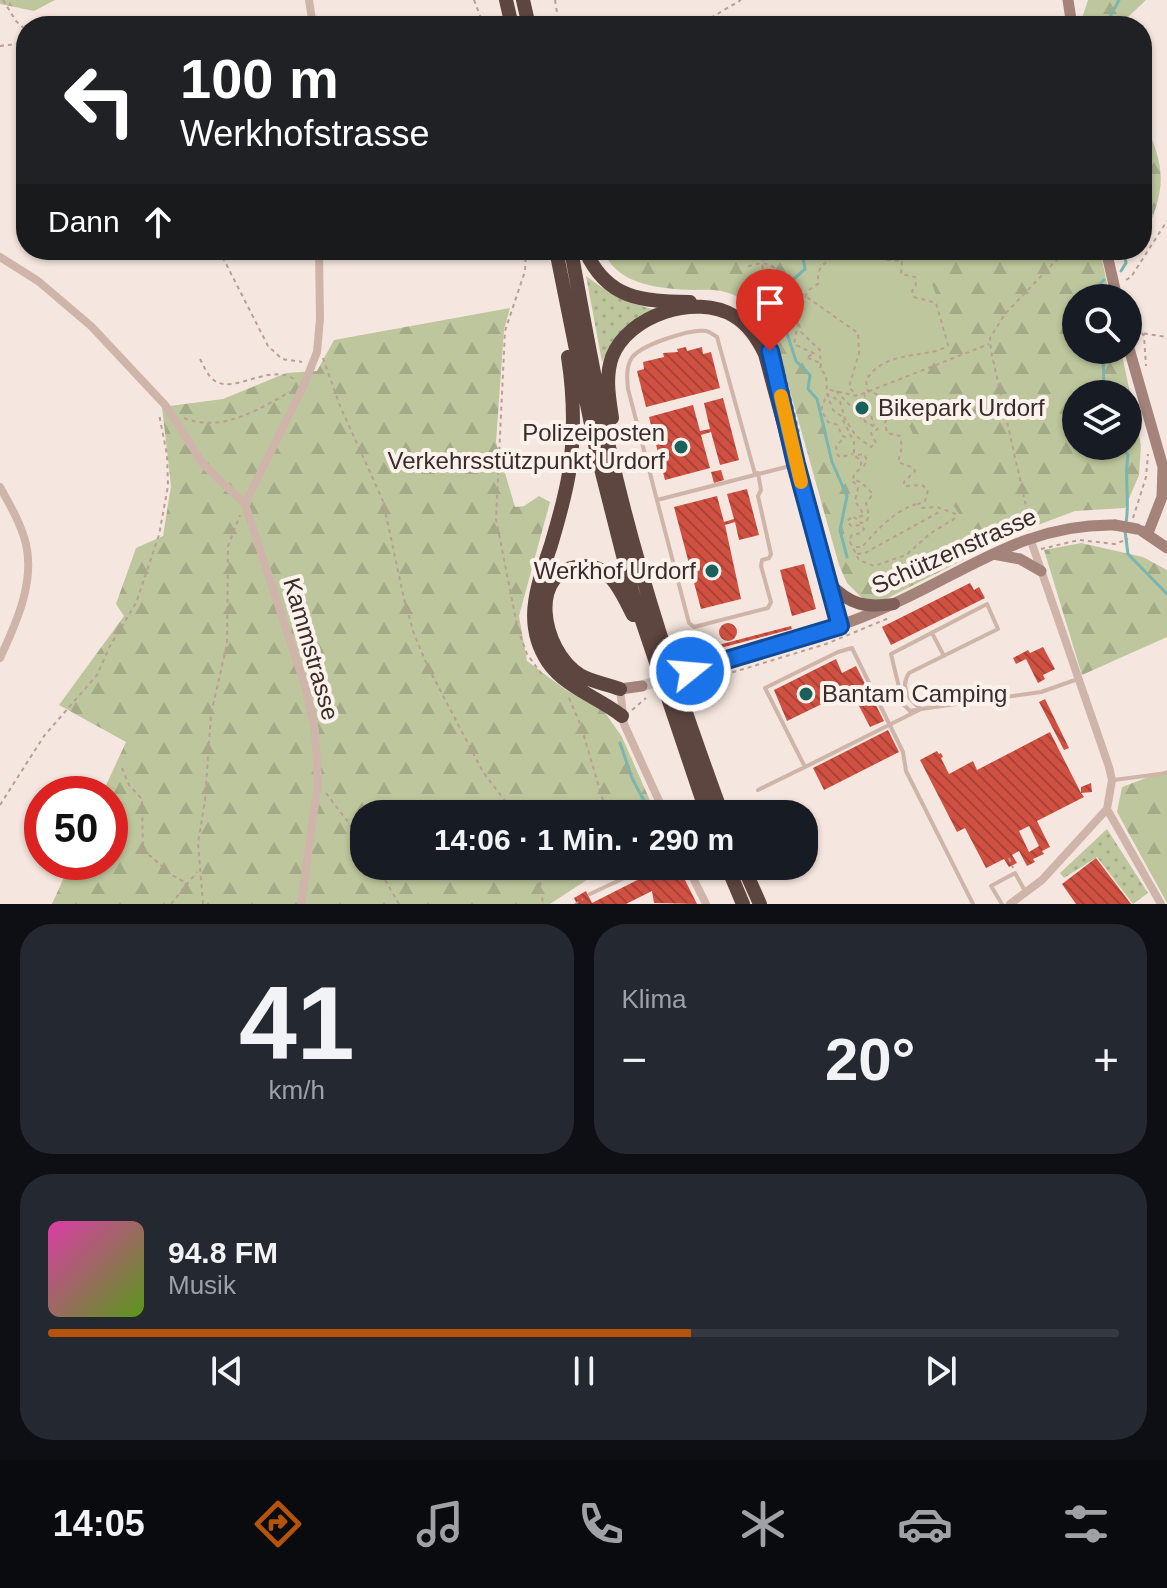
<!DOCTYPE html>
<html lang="de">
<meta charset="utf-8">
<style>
body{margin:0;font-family:Helvetica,sans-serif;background:#242831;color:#f1f3f6;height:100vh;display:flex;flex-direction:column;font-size:30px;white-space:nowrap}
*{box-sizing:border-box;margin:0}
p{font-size:26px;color:#9ea1a6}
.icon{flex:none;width:44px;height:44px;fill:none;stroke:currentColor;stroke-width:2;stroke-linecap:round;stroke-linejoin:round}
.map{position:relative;height:904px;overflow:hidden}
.sheet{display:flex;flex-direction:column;gap:20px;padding:20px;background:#0d0f14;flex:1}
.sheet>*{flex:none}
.top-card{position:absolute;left:16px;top:16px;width:1136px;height:244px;border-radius:32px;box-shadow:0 2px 6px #0004;background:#202124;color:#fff;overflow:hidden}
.controls{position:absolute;left:1062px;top:284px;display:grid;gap:16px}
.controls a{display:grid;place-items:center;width:80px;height:80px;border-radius:50%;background:#171b24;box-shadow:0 2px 6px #0004;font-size:40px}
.speed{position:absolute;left:24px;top:776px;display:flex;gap:16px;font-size:40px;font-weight:700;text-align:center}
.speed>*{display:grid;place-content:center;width:104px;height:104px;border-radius:50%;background:#171b24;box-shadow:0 2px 6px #0004;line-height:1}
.speed .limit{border:12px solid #d22;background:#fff;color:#111}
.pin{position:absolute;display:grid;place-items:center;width:68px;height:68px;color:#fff;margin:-82px -34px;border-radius:50% 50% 50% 0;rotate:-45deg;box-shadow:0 0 8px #0007}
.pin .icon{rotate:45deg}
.me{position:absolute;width:88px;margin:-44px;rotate:73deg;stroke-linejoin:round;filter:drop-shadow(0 0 6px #0008)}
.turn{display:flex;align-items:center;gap:28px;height:168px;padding:0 32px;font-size:36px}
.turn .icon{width:104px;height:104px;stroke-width:2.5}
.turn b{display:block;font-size:56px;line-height:68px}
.then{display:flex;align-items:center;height:76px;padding:0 32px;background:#0003;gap:16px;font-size:30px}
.big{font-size:60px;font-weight:800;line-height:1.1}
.sheet .widget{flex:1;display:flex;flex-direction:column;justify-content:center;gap:12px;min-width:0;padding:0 28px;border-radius:32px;background:#242831}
.sheet .dial{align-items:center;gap:0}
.dial b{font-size:104px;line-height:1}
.song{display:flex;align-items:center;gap:24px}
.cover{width:96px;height:96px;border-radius:12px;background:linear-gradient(135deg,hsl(320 70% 55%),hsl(90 70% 35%))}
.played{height:8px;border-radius:4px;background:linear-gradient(90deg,#b45309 60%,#363941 60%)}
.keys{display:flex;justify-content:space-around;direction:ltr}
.heat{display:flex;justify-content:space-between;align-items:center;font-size:44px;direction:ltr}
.sheet .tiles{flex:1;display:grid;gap:20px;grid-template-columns:1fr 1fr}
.widget:last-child{grid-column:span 2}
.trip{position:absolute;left:350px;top:800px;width:468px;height:80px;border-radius:32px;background:#171b24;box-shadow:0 2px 6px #0004;font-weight:800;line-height:80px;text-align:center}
.tab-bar{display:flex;height:128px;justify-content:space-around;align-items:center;background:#090b0e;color:#9ea1a6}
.tab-bar .icon{width:56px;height:56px}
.tab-bar .on{color:#b45309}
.tab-bar b{font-size:36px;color:#f1f3f6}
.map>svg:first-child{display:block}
.grass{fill:url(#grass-dots)}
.forest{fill:url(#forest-firs);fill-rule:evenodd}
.park{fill:#bec69d}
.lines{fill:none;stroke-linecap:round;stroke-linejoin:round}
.stream{stroke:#7bb5af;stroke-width:3}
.building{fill:url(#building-back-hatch);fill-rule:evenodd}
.secondary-tunnel{stroke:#d0c2bb;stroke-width:11;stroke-dasharray:11 5.5;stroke-linecap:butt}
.path{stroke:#bb9e93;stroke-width:2;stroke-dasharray:4 4;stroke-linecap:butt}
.service{stroke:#cfb5a9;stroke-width:4}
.minor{stroke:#cfb5a9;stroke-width:8}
.secondary{stroke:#a3837a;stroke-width:11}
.primary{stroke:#7e6059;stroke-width:12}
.motorway{stroke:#5d4540;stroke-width:14}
.secondary-bridge{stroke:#a3837a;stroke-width:11}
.route-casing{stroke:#114b97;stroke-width:20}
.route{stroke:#1a73e8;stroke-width:14}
.slow{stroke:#f59e0b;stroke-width:14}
.poi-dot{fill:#1b615b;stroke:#fcf2ec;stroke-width:3}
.labels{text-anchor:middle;stroke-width:8;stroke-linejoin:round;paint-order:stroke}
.poi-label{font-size:24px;fill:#3b2c29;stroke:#fcf2ec;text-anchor:start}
.street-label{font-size:24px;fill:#3b2c29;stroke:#fcf2ec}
</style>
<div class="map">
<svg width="1167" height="904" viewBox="0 0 1167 904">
<defs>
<pattern id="grass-dots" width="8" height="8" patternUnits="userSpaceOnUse" patternTransform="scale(2)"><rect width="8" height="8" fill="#bec69d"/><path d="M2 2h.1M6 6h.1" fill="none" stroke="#a4aa87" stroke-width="1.8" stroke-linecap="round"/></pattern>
<pattern id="forest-firs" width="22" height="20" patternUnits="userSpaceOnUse" patternTransform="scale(2)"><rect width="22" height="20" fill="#bec69d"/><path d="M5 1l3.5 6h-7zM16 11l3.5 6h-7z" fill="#a4aa87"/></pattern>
<pattern id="building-back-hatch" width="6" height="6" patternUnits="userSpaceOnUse" patternTransform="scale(2)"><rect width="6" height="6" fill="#d05042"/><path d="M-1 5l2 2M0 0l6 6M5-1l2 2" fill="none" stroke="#aa4337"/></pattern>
</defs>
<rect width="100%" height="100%" fill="#f5e7df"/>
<path class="grass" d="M586 276C609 294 630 303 659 311 623 322 620 329 602 362Z
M1107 829 1148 893 1133 904 1097 857 1064 878 1060 873Z"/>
<path class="forest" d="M0 0H55L34 11 0 4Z
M1088 0H1146L1126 19V26H1084L1083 15Z
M1142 116C1167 170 1167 187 1142 242Z
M603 250C622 250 660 255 675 250H1100L1110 298H1076V350H1121L1141 445 1139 475 1125 508 1075 511 1014 534 884 600H864L847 583 839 565 771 323C757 310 744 297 725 292 715 289 703 290 693 290 660 289 616 285 603 250ZM1076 394H1128V446H1076Z
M510 308 504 330 496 442 515 507 524 506 539 496 550 502 519 616 527 661 566 690 604 711 622 737 656 814H364V866H608L550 904H52L71 862H110V794H102L126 742 59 705 124 616 116 604 136 548 163 536 171 486 162 407 223 399 286 373 317 371 334 340Z
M1081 543 1143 557 1167 570V637L1082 675 1044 550Z
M1167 770V903L1117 812 1122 787Z"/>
<path class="park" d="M818 250H918L955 341 949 353 903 375C902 381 901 388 901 394 902 426 943 490 961 517 953 538 918 561 897 569 887 573 875 574 865 576L852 557 843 529 850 493 833 457 813 380 794 348 786 298 795 287 810 253Z"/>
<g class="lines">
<path class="stream" d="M1105 26 1119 0
M805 250 802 252 805 269 780 291 784 324 796 361 810 375 808 389 817 399 832 462 847 496 840 530 847 557
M1121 271 1126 263 1124 250
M1098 298 1097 287 1104 280
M1103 350 1104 394
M1122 446 1128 455C1124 478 1130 500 1126 523
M1125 531 1128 554 1167 594
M620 743 632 778 651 814"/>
</g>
<path class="building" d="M686 347 687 351 702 347 703 354 711 352 720 388 646 407 637 371 644 369 643 362 664 357 663 353 678 352 677 349Z
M723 398 739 460 720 465 711 432 701 435 710 468 665 480 649 417 693 405 700 431 710 429 704 403Z
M721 470 724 480 714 483 711 472Z
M747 489 759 535 739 540 735 522 725 525 741 599 701 609 674 507 717 496 724 522 734 519 727 494Z
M804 564 816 609 792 616 780 570Z
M970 583 974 590 979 587 985 598 891 645 882 627Z
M719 632a9 9 0 1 1 18 0a9 9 0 1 1-18 0Z
M791 626 792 629 690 656 689 653 698 650 692 645 693 638 697 636 705 640 703 649Z
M1043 647 1055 669 1043 675 1045 679 1038 683 1026 659 1016 664 1013 658 1028 650 1030 653Z
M836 659 842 673 856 666 884 721 870 727 849 687 829 697 830 700 787 721 774 690Z
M1045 699 1069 748 1064 750 1039 702Z
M888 730 899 752 824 790 813 768Z
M1050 732 1081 793V787L1091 783 1092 792 1081 793 1084 797 1037 821 1050 847 1042 851 1044 854 1033 859 1035 862 1027 866 1019 851 1012 855 1017 863 1009 867 1004 859 986 868 965 828 957 832 920 760 937 751 939 754 941 753 943 757 941 758 949 774 973 761 977 770ZM1029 826 1039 846 1029 852 1019 831Z
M1096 858 1131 904H1076L1062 884Z
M665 866H678L697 904 654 903 652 891 626 904H577L574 898 586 891 592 903Z"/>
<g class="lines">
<path class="secondary-tunnel" d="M642 686 690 671"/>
<path class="path" d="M3 0 16 21 26 30
M474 0 484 26
M555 0 559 26
M697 26 741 0
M0 46 26 43
M219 250 268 346 282 359 302 362
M526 250 525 271 505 331 496 519 518 630 527 654 543 676
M768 250 762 263 767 300 799 432
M847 250C833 258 813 265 819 283L809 290 805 297 798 320 801 332 820 350 821 370 826 375 827 394 833 410 841 416 854 442V455L861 461V468L854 474 853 479 862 483 873 494 866 503 869 516 866 522 861 523 853 516 847 521 851 526 860 525 864 529 861 533 852 535 849 540 859 560 874 566 906 555 931 533 954 519 956 514 937 507 921 508 918 504 925 501 928 490 922 485 904 486V482L915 471 914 468 898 462 902 447 900 436 887 433 885 423 892 406V400L868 391 866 381C883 348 934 359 948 345L936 303 914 297 912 291 916 285 915 277 901 274 902 261 885 260 884 254 888 250
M748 266 762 263 771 265 801 293 858 333 859 353 849 387 857 396
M1126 280 1131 277 1167 221
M1128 313 1144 336 1146 366
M798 323 794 344 815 354 806 357 818 362 820 368
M1128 331 1167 337
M323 358 340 406 383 501 404 599 414 634 428 667 483 772 515 814
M200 359C204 366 208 377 215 381 236 394 269 362 296 380
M830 390 857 396 989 344
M836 391 866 422 878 429 871 433 876 443 871 447 856 436 845 419 840 401 827 394 821 410 828 422 838 425 841 435 845 437 836 446 837 454 840 457 853 454
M864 393 874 425
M853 410 865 422
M184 418C222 433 257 410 290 392
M858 455 864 454 867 460 863 468
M853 481 858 488 855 501 864 515 858 517
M1133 518 1146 477 1148 454
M1031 528 991 351 990 338 1005 314 1066 250
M856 547H862C877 530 895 510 917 504
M1041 549 1079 540 1115 544 1128 539
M857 554 865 553 939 512
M694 684 826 644 889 618
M569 698 581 726 604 804 611 814
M632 710 646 698
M122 768 129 785 142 799 143 851C160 862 169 876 187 883
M326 793 364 843
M0 805 44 736 97 675 110 646 136 603 159 535 168 486 167 455 159 414
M1009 858 1013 868
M377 866 399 904
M538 866 543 904
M171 904 197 872
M203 904 198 843 205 800 211 714 227 644 228 546 240 515
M575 904 583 899"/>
<path class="service" d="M755 474 717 337C714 335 710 332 706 331 690 329 639 345 631 359 626 368 627 379 628 389L689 623 694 627 768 608 771 602 761 566 762 560 769 558 771 554 758 496 761 490 758 473
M657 500 794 465
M987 604 998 629 909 673C899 688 909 700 921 709L910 711 903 704 891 654Z
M932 633 944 656
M805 767 921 709 1041 692 1078 679
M1114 780 1167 773
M758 790 805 767 765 688 838 652 852 648 903 752 906 771 973 904
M590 894 650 866
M1002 904 991 886 1015 873 1025 891"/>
<path class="minor" d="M309 0 313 26
M0 257 38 281 91 326 166 406 203 464 245 504 305 686 315 730 318 783 301 904
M0 487C10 505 21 524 26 544 35 582 16 624 0 658
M245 504 304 385 317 352 320 319 319 250
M1030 538 1109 767 1112 780 1107 809 1161 904
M620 689 624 724 665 814
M687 866 706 904
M1010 904 1042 880 1107 809"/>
<path class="secondary" d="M1068 0 1072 26
M1106 250 1117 298
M1128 345 1163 467 1162 497 1148 533
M1142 531 1167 548
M993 554 1020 559 1041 571
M690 671C758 650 828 634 893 604 969 570 1027 523 1115 525
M620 689 642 686"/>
<path class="primary" d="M793 451 840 626
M830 584C850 605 866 608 894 604"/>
<path class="motorway" d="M506 0 512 26
M523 0 529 26
M556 250 596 449 632 591 707 814
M571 250C583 316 595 382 609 447 637 572 678 694 722 814
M585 250C607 300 642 301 690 302
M568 357C574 396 575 434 569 473 565 498 558 521 551 545 538 584 522 623 548 662 566 688 598 697 622 716
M612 418C609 398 605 377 612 357 628 315 696 293 734 316 749 325 758 339 765 354L788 440 793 451
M620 689C607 684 592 682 580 675 541 651 526 568 584 566 592 566 600 568 607 574 619 584 626 602 633 615
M727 866 743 904
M743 866 760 904"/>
<path class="secondary-bridge" d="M1115 525 1137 529"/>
</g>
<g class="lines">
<defs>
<path id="route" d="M690 671 840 626 796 464 770 351"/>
</defs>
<use href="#route" class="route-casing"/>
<use href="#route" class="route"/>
<path class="slow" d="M781 396 801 482"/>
</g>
<g class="poi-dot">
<circle cx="862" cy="408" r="8"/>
<circle cx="681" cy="447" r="8"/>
<circle cx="712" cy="571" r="8"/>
<circle cx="806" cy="694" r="8"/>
</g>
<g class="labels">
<g class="poi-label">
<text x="878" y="416">Bikepark Urdorf</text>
<text x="665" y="441" text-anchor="end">Polizeiposten<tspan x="665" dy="28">Verkehrsstützpunkt Urdorf</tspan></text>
<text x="696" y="579" text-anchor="end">Werkhof Urdorf</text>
<text x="822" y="702">Bantam Camping</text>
</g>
<g class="street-label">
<text transform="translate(954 551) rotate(-24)" y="8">Schützenstrasse</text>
<text transform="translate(311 649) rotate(74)" y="8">Kammstrasse</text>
</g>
</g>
</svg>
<div class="controls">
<a><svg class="icon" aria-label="search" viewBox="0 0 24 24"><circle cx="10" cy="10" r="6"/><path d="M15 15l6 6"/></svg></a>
<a><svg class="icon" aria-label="layers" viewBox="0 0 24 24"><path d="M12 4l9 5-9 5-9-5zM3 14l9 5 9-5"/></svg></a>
</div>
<div class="speed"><div class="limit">50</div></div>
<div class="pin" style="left:770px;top:351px;background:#d93025"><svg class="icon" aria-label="arrive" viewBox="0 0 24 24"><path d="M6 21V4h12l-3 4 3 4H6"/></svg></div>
<svg class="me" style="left:690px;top:671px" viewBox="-20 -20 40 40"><circle r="17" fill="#1a73e8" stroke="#fff" stroke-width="3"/><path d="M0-11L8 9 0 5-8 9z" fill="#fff"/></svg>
<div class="trip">14:06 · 1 Min. · 290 m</div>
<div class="top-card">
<div class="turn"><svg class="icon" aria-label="left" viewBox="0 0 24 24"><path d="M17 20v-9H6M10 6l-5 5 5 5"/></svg><div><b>100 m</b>Werkhofstrasse</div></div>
<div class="then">Dann<svg class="icon" aria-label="ahead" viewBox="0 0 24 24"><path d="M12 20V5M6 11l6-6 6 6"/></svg></div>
</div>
</div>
<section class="sheet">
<div class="tiles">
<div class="widget dial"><b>41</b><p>km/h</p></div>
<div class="widget"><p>Klima</p>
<div class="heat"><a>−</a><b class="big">20°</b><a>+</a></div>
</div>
<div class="widget">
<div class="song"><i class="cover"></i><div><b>94.8 FM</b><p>Musik</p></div></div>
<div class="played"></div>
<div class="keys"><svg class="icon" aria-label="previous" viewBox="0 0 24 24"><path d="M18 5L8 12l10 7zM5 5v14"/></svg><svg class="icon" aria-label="pause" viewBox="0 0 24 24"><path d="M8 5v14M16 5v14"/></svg><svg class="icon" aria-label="next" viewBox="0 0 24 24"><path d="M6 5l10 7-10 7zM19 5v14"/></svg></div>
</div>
</div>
</section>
<nav class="tab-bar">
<b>14:05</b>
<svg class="icon on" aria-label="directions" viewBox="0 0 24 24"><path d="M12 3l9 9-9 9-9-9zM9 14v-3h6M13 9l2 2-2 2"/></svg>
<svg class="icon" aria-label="music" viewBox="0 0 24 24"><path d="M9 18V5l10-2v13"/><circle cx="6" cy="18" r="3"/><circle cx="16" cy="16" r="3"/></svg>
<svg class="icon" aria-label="phone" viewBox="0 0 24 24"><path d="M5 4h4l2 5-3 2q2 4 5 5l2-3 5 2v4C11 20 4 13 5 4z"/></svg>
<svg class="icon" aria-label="climate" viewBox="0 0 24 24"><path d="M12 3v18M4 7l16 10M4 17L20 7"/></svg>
<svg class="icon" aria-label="car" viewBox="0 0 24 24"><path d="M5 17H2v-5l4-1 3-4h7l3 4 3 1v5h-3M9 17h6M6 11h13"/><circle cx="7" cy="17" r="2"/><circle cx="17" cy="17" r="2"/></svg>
<svg class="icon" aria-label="filters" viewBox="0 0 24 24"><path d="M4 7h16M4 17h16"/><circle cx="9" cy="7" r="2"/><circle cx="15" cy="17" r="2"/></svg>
</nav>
